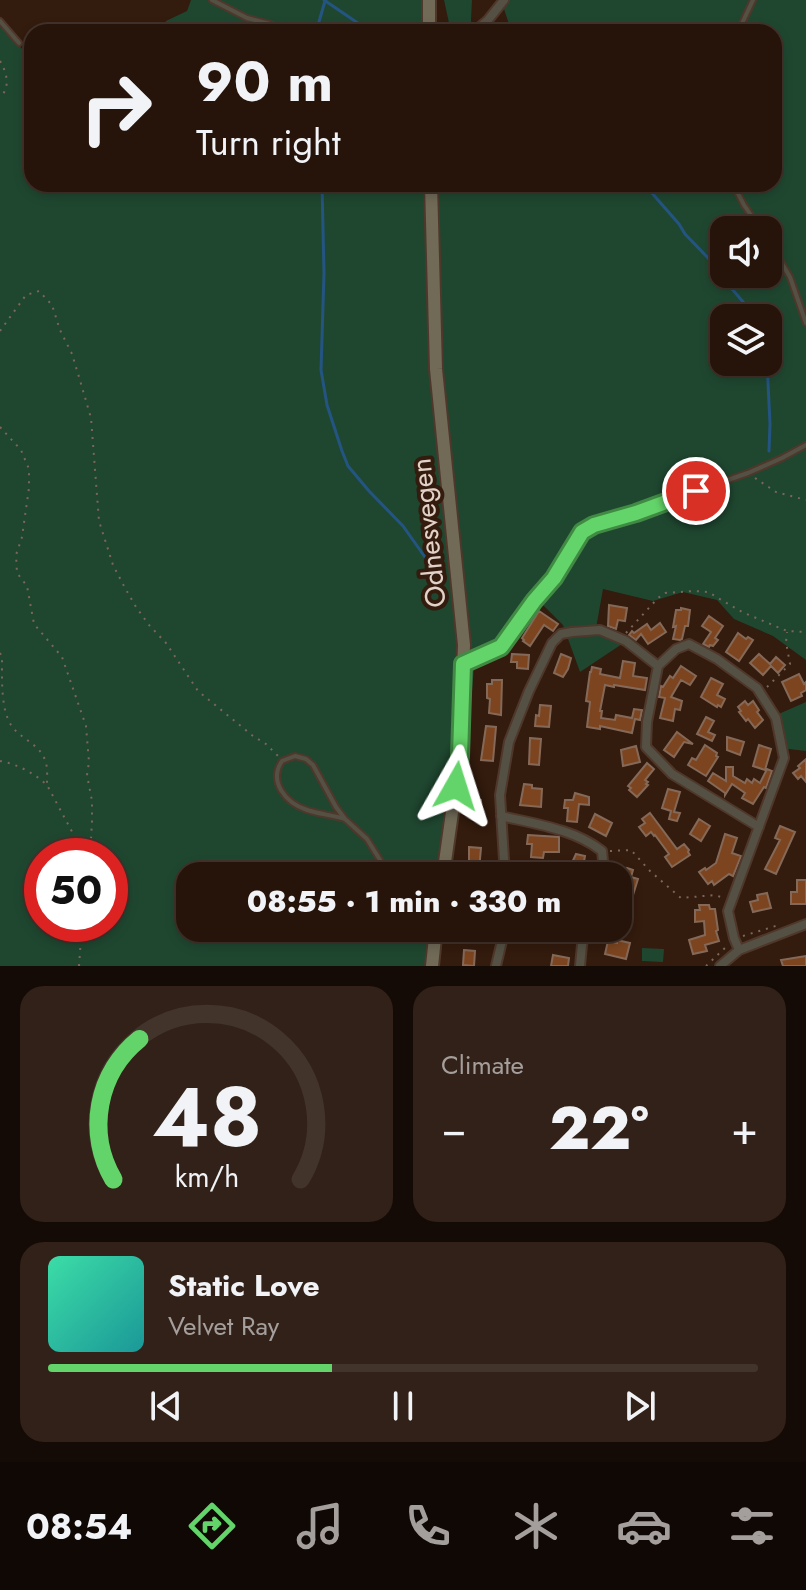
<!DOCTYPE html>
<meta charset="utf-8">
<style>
body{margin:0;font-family:Jost,sans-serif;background:#322118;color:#f1f3f6;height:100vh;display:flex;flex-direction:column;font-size:30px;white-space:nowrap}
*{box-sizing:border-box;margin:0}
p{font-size:26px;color:#a49e9c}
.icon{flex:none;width:44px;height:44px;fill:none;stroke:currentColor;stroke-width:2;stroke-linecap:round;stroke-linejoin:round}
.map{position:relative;height:966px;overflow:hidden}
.panel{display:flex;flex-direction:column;gap:20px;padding:20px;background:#150b06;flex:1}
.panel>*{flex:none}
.guide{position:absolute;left:24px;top:24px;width:758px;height:168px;border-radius:24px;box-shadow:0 4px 12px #0003,0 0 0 2px #42332b;background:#26140a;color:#f1f3f6;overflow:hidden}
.buttons{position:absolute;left:710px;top:216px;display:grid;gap:16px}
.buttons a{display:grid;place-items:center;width:72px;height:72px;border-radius:16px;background:#26140a;box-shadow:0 4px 12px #0003,0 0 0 2px #42332b;font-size:40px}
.speed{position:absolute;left:24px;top:838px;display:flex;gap:16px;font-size:40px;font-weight:700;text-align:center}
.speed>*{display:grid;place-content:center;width:104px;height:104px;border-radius:50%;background:#26140a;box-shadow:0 4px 12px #0003,0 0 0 2px #42332b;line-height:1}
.speed .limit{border:12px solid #d22;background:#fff;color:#111}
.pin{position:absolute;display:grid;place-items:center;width:68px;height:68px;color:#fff;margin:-34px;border:4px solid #fff;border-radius:50%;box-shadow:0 2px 8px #0007}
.me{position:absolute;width:88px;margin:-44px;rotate:6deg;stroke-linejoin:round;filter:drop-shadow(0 0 6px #0008)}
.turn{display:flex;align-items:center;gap:28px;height:168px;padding:0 40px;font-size:36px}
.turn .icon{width:104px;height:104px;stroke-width:2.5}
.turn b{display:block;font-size:56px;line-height:68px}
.big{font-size:60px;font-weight:800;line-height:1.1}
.panel .widget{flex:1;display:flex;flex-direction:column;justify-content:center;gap:12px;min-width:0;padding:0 28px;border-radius:24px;background:#322118}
.panel .dial{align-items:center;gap:0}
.dial svg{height:208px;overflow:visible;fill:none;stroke:#42332b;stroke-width:7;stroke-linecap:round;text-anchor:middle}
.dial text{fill:#f1f3f6;stroke:none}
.song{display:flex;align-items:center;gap:24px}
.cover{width:96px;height:96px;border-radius:12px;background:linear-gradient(135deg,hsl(160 70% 55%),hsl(180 70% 35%))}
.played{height:8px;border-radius:4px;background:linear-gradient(90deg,#63d469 40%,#42332b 40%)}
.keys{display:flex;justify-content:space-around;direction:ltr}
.heat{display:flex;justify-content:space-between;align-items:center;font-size:44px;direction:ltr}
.panel .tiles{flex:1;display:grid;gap:20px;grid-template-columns:1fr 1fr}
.widget:last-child{grid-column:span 2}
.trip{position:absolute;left:176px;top:862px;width:456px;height:80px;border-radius:24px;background:#26140a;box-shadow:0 4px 12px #0003,0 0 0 2px #42332b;font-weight:800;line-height:80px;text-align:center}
.tabs{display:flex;height:128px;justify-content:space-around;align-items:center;background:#0f0804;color:#a49e9c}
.tabs .icon{width:56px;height:56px}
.tabs .selected{color:#63d469}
.tabs b{font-size:36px;color:#f1f3f6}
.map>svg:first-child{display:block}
.green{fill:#1f4730;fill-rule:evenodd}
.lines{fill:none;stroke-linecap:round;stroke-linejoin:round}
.stream{stroke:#245582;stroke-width:3}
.building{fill:#7c4520;stroke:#856958;stroke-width:2}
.service-casing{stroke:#4f382b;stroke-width:8}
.minor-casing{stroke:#4f382b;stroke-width:12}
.secondary-casing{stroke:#4f382b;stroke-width:16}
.path{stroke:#7b665a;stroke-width:2;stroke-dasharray:2 6;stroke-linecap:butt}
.service{stroke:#545144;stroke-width:4}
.minor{stroke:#545144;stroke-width:8}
.secondary{stroke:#706a57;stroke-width:12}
.route-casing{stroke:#408a44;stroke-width:20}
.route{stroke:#63d469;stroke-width:14}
.labels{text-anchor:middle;stroke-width:8;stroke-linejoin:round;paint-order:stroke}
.street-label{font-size:28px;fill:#e2d1c8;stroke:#331b0d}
</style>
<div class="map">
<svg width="806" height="966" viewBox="0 0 806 966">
<rect width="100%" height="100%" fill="#331b0d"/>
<path class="green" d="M191 0H424V32H163L166 21 187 11Z
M444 0H472L471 20 472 32H451Z
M508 0H806V660L773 636 734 619 717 600 683 592 653 601 603 589 595 634 622 644 580 672 563 625 541 603 503 654 474 667 469 728 457 819 447 876H190V928H442L438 966H0V27L14 39 32 61V184H774V32H514L509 24 504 9ZM724 230H768V274H724ZM724 318H768V362H724ZM42 856H110V924H42Z
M806 702V751L781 748 774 716Z
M642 948 664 949 663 962 642 961Z"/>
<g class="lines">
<path class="stream" d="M324 0 371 32
M316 32 325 1
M322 184 324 273 321 370 327 405 342 451 348 466 369 491 403 526 437 574
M644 184 679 224 685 234 710 260 732 289 757 318
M767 362 770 424 769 451"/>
</g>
<path class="building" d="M609 605 627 608 625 621 618 620 616 629 608 626Z
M681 608 690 610 688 626H685L682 639 680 640 673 639 676 626 673 627 676 610H681Z
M539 611 558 624 553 631 544 625 530 646 523 641 524 640 522 638Z
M709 616 723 626 715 638 718 640 713 646 710 645 709 647 703 644 711 632 702 626Z
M660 623 666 632 648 644 641 634 636 640 629 635 632 631 634 633 647 624 651 630Z
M738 633 746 639 748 637 753 640 739 661 726 652Z
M512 654 529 655 528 669 517 668V662H511Z
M561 654 571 658 568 669 563 677 554 673Z
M759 654 770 664 776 657 785 665 778 673 771 666 763 675 750 663Z
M623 661 635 663 633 676 647 678 645 690 614 685V687L605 685 600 711H602L601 718 615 720 616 715 632 718 634 709 642 710 640 720 635 719 632 733 600 726V729L587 727 590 702 586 701 590 672H591L592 667 601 669 600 674 620 678Z
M681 666 696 676 690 685 681 680 671 697 682 701 680 710 675 709 673 721 660 718 665 698 659 697 661 686 663 687 670 676 673 678Z
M799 674 804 684 806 682V690L801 693 802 696 791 701 782 682Z
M711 678 723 684 717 695 725 699 721 707 718 705 717 707 701 697Z
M492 680H502L501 715 489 713 490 699 487 698V684H492Z
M745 701 748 705 753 701 759 710 757 712 763 720 755 728 748 719 746 721 739 712 741 711 738 707Z
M540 705 551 706 549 727 535 726 536 715 539 716Z
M706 717 714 721 708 732 715 735 712 741 697 734Z
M486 726 496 727 493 761 481 760Z
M677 732 693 744 684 742 674 757 664 750Z
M727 737 744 742 740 755 727 750Z
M530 738 541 739 539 765 529 764Z
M705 745 717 753 716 756 718 757 706 776 688 765 692 758 696 760Z
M759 745 771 749 765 770 753 766Z
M636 746 640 762 623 766 621 750Z
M806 759V782L801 776 798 779 793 773 800 768 798 766Z
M647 763 654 769 645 780 648 782 646 784 648 785 637 797 629 790 631 788 628 786Z
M726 767H733V776L745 783 747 779 752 783 754 779 760 783 767 769 772 771 766 788 764 787 753 804 742 798 745 793 732 784 725 795V793L708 781 713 773 726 781Z
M524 784 532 785V788L542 789 541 807 520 805Z
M668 789 680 792 674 812 680 813 677 821 669 819 671 811 662 808Z
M575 793 589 797V805L579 804 577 822 567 821 568 808H564L565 800H573Z
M473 800H481L480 818H472V809H471V801Z
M650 813 677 849 684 844 689 850 688 852 690 855 672 867 665 857 669 854 655 835 654 836 651 832 646 836 639 827 645 823 642 819Z
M595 814 612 823 606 836 589 827Z
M699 819 710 826 701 841 690 834Z
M780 826 795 832 776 874 765 869 780 840 775 838Z
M725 834 737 838 732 853 741 856 733 876 729 874 714 885 712 881 708 884 699 872 705 868 706 870 716 863Z
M528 835 559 837V852H544L543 858 531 857 532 844H527Z
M469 847 481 848 479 870 469 869Z
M576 854 585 856 582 872 573 870V868L570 867Z
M627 868 633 870 631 877 638 879 633 895 621 892Z
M797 880H806V904H791V892H797Z
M767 893 771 908 753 912 750 902 758 900 757 895Z
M699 905H709L710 909H715L718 930 716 931 719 941 705 945 707 951 693 954 689 940 705 935 704 921 695 922V910H700Z
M528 928H538L537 931 540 932 539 943 526 942Z
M562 928H572L571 941 561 940Z
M617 940 630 943 626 959 605 954 608 941 617 943Z
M464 950 475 951 474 966 463 965Z
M553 955 569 958 568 966H551Z
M806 956V966H783L781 960Z"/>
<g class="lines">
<defs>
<path id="service" d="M212 0 247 18 301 32
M0 21 19 43
M738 32 753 0
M733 184 744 205 761 230
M768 240 790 277 806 323
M465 663 501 647 534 601 554 578 579 537 589 528 748 473 782 458 806 445
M345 819C332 815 319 814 307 810 286 803 268 782 282 761L295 756 306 759 313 765 336 807 345 819 367 839 390 876"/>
<path id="minor" d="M474 32 488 20 504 0
M501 816C535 824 574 829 602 851L603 861 599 876
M505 876 500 795 509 742 529 691 552 643 561 634 572 632 600 630 626 641 658 666
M739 950 734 938 728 911 784 758 776 718 757 688 717 659 689 644 676 649 658 666 647 722 646 747 672 774 759 827
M496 966 505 928
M580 966 582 945 586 928
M720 966 739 950 806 924"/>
<path id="secondary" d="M429 0V32
M431 184 436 369 464 645 460 756 443 876
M432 966 436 928"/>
</defs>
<use href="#service" class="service-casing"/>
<use href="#minor" class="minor-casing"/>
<use href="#secondary" class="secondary-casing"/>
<path class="path" d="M0 61C6 71 10 84 3 94L0 95
M0 331 26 295 39 291 52 305 60 330 72 354 79 377 91 418 99 521 113 565 125 588 136 607 149 625 166 643 198 691 253 736 266 744 279 757
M0 427 21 450 29 469V488L22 537 16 555 17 573 27 586 34 624 62 657 86 726 89 762 87 775 92 801V821L91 839 84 854
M755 478 776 492 806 500
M626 633 658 598 665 593 694 591 708 592 742 612 787 631 806 632
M0 653 2 657C2 676 1 703 8 719 15 738 38 741 45 760 48 767 47 777 47 785
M767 687 790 664 786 642 787 632
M0 761C17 764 34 773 47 785L85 856
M610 851 631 850 650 871 681 898 715 895 724 898
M743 936 779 925
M79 966 82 924
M706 966 728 945"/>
<use href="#service" class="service"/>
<use href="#minor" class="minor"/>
<use href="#secondary" class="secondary"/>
</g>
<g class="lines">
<defs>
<path id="route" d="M456 786 460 756 463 664 501 647 534 601 554 578 582 532 594 525 636 513 696 491"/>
</defs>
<use href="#route" class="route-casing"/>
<use href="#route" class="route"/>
</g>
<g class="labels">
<g class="street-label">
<text transform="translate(428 533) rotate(-96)" y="10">Odnesvegen</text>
</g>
</g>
</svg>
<div class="buttons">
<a><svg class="icon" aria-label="sound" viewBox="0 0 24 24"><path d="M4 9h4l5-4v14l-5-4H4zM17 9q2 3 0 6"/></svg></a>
<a><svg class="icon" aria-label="layers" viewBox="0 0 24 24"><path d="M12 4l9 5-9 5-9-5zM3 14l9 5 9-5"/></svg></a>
</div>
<div class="speed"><div class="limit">50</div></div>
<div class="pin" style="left:696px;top:491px;background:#d93025"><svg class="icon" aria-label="arrive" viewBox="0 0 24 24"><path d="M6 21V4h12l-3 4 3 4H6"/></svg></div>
<svg class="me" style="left:456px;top:786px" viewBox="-20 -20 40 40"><path d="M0-17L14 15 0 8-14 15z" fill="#63d469" stroke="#fff" stroke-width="4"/></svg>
<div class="trip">08:55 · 1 min · 330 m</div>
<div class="guide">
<div class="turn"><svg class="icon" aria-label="right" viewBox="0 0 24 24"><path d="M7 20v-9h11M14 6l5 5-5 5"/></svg><div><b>90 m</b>Turn right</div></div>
</div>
</div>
<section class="panel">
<div class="tiles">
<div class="widget dial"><svg viewBox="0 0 100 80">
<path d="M14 69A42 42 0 1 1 86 69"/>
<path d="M14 69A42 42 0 0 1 24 15" stroke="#63d469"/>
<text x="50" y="56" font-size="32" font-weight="700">48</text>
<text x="50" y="72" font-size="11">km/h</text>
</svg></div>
<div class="widget"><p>Climate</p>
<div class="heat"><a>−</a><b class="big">22°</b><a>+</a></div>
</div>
<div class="widget">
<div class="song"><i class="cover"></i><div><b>Static Love</b><p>Velvet Ray</p></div></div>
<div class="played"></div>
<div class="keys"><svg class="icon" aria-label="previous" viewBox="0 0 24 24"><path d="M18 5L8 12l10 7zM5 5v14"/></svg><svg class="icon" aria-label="pause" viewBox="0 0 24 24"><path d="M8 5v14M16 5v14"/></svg><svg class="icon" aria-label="next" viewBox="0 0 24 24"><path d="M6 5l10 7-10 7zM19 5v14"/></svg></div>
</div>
</div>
</section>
<nav class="tabs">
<b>08:54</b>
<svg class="icon selected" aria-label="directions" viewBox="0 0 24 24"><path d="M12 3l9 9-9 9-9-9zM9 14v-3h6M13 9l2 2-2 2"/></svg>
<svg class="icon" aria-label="music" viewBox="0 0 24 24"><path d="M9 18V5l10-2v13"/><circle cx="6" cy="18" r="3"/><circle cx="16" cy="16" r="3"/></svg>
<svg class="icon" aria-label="phone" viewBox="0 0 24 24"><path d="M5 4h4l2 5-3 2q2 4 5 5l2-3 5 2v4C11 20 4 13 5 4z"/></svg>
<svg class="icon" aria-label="climate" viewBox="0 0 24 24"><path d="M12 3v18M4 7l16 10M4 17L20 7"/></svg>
<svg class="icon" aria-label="car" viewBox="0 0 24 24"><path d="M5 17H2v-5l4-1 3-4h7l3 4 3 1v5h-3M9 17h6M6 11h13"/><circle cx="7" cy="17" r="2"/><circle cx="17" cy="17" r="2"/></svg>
<svg class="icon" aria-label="filters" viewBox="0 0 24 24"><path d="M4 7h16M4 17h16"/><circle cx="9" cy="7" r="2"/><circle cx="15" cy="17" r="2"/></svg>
</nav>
